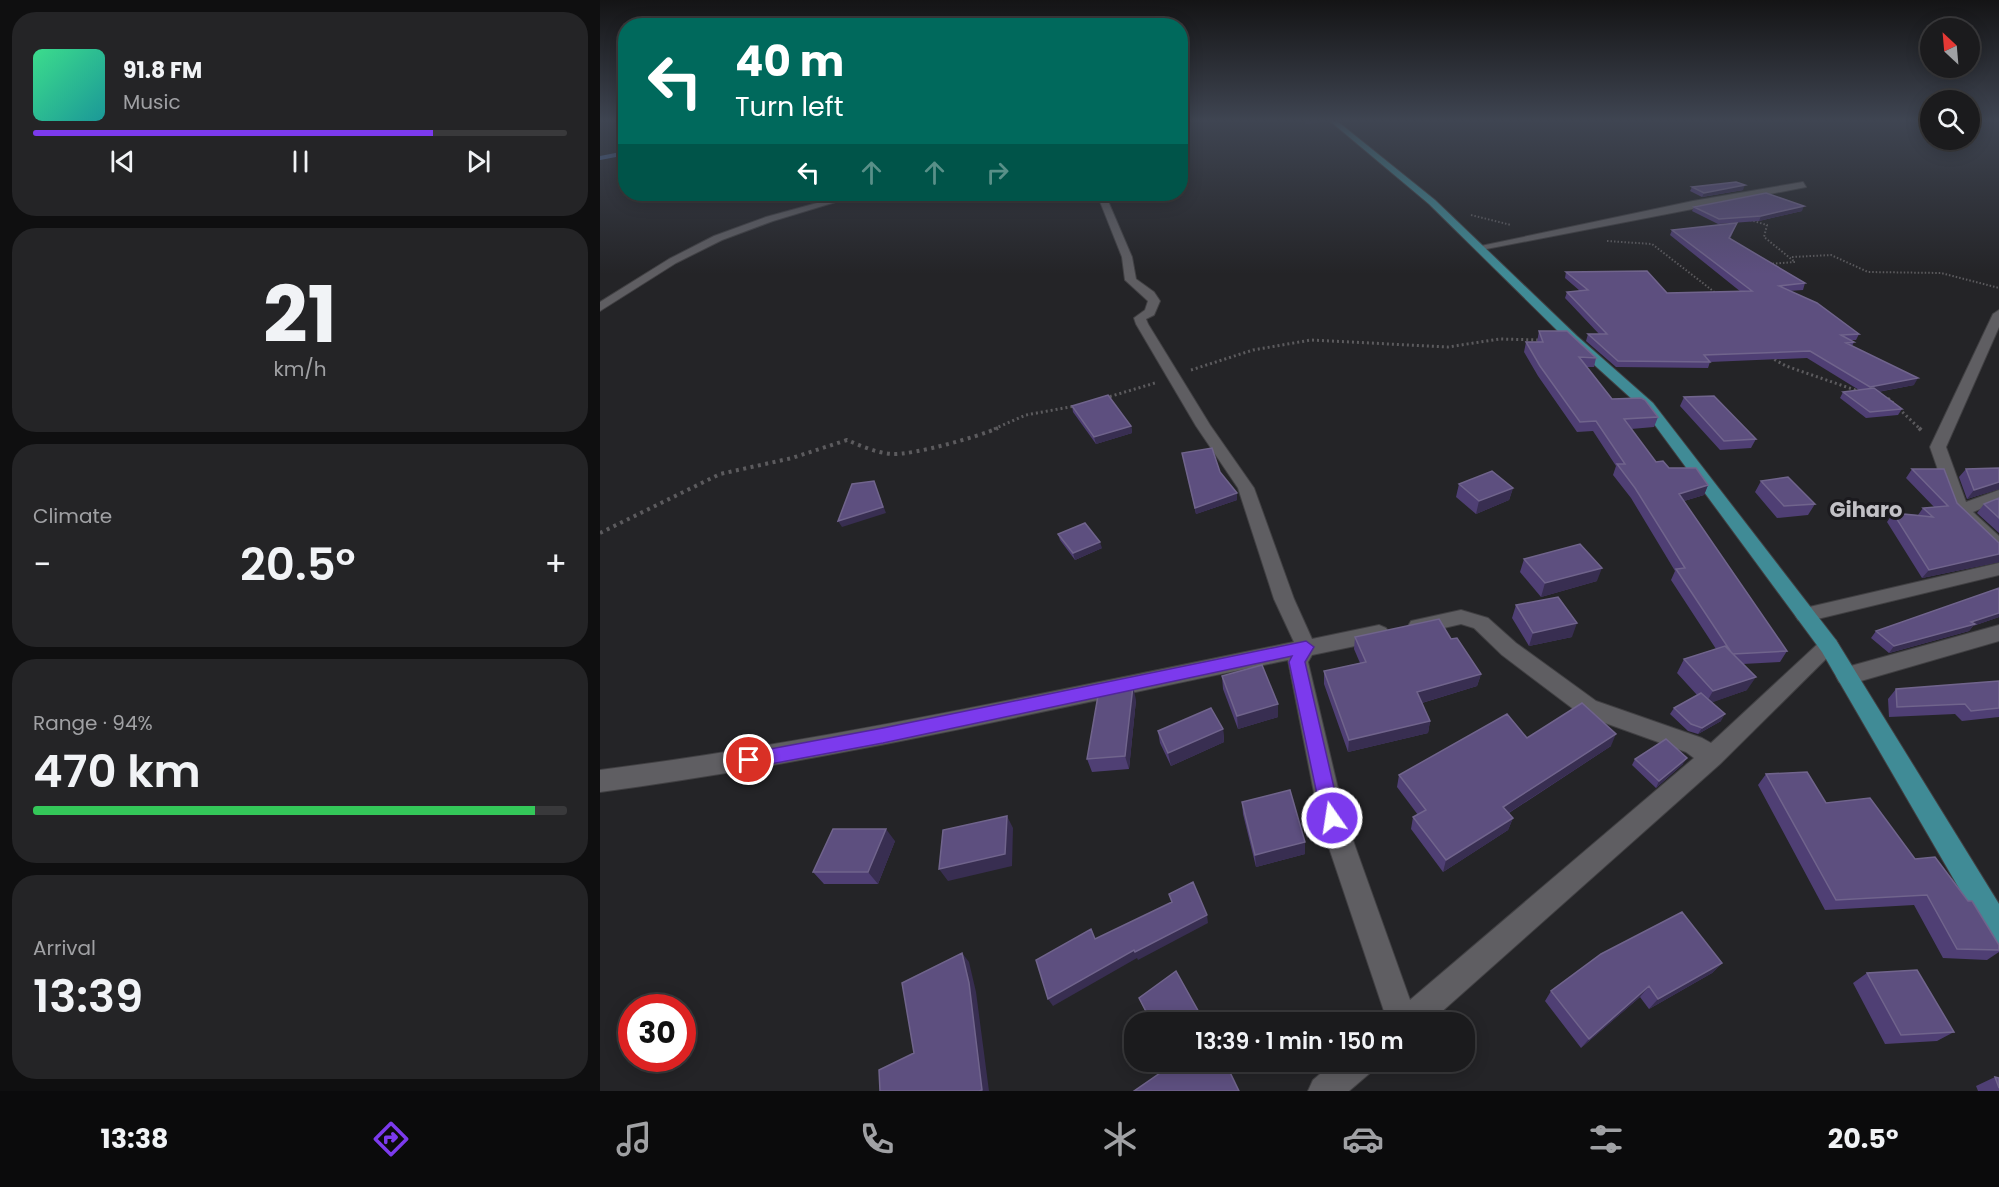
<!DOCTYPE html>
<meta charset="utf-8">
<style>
body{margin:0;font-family:Poppins,sans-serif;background:#242426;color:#f1f3f6;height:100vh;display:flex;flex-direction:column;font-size:22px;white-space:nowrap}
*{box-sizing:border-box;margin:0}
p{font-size:20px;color:#a0a1a4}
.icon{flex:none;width:33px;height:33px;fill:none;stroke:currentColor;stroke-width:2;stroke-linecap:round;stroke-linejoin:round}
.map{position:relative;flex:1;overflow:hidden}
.sheet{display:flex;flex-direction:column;gap:12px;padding:12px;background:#0f0f10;width:600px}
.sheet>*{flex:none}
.top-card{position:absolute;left:18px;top:18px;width:570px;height:183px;border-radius:24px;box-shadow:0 3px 15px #0003,0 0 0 2px #39393b;background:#00695c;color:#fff;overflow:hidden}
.needle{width:39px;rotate:334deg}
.tools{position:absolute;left:1320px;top:18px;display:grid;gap:12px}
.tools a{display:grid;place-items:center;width:60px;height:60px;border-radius:50%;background:#1b1b1d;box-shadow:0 3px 15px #0003,0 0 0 2px #39393b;font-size:30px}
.speed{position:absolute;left:18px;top:994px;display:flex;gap:12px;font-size:30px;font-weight:700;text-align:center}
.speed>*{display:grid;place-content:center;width:78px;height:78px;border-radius:50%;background:#1b1b1d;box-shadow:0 3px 15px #0003,0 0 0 2px #39393b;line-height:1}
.speed .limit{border:9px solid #d22;background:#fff;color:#111}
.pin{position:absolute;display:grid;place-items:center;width:51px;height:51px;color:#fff;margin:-26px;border:3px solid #fff;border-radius:50%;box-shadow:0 2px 6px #0007}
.me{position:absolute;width:66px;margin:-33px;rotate:347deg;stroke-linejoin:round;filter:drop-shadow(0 0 4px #0008)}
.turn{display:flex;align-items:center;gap:21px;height:126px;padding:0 18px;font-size:27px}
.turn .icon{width:78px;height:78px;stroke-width:2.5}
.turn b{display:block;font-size:42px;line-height:51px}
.lanes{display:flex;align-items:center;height:57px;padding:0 18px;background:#0003;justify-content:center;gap:30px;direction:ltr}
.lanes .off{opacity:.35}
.big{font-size:45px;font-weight:600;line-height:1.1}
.sheet .card{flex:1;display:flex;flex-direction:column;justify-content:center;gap:9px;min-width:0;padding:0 21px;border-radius:24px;background:#242426}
.sheet .dial{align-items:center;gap:0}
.dial b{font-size:78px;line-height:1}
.song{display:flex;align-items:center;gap:18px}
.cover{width:72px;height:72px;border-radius:9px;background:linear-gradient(135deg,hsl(150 70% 55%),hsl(180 70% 35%))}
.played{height:6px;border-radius:3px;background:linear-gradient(90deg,#7c3aed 75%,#39393b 75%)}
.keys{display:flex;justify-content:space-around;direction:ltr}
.heat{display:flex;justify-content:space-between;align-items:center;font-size:33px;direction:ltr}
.charge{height:9px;border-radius:4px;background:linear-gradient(90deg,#34c759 94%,#39393b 0)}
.trip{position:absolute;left:524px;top:1012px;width:351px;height:60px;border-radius:24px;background:#1b1b1d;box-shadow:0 3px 15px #0003,0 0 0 2px #39393b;font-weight:600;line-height:60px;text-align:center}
.dock{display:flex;height:96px;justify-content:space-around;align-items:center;background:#0b0b0c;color:#a0a1a4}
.dock .icon{width:42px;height:42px}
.dock .on{color:#7c3aed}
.dock b{font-size:27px;color:#f1f3f6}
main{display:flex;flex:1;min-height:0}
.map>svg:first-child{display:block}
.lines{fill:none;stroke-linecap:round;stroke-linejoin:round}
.stream{stroke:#4b6ba2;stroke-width:4}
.minor-casing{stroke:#414043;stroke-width:2}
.major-casing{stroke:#414043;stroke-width:2}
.path-far2{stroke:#5c5b5e;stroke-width:2;stroke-dasharray:1.5 2;stroke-linecap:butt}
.path-far1{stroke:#5c5b5e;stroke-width:3;stroke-dasharray:2 3;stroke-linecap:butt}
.path{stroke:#5c5b5e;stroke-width:4;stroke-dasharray:3 4.5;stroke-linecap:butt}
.minor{fill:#5f5e62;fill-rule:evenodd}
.major{fill:#408b96;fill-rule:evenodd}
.wall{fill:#4f3f74}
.shaded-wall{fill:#382e51}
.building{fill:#5d4f7f;stroke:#70648c;stroke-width:1.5}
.route{fill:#7c3aed;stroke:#51269a;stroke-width:1.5}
.labels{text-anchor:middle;stroke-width:6;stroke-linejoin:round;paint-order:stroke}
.district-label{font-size:21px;font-weight:bold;fill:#c2c1c6;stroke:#1b1a1e}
</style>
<main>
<section class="sheet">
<div class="card">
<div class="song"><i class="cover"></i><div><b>91.8 FM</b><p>Music</p></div></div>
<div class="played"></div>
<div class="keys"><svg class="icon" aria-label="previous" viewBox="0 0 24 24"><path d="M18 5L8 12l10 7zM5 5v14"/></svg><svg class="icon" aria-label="pause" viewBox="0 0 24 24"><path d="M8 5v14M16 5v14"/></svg><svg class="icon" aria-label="next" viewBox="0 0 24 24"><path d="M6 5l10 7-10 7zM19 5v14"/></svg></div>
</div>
<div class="card dial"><b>21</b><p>km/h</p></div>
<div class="card"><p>Climate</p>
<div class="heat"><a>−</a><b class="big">20.5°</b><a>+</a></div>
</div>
<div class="card"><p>Range · 94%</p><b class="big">470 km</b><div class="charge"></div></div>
<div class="card"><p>Arrival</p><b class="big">13:39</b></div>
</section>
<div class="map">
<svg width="1399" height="1091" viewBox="0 0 1399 1091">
<rect width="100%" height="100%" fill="#242427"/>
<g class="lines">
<path class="stream" d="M0 158 26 153"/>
<defs>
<path id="minor" d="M1203 182 1206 187 881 250 876 247 1093 201Z
M250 194H262L173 221 122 240 76 263 0 311V302L69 259 114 236 166 217Z
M497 194H505L532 257 536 279 554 292 560 301 554 315 546 319 548 324 610 425 654 488 694 599 712 639 779 625 786 628 789 633 786 638 779 641 712 655 708 662 745 818 810 1000 1094 758 1086 752 980 714 902 655 874 628 861 624 818 634 811 631 808 626 811 621 861 610 888 618 916 643 996 701 1102 738 1111 743 1222 640 1229 638 1236 640 1239 646 1120 764 829 1023H788L719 818 688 660C459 707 232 761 0 792V770C234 740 463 689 694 642L674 599 638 488 596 426 536 324 534 318 545 310 548 301 525 280 522 257Z
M1399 310V327L1346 447 1366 502 1399 490V501L1373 512 1399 536V552L1393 550 1352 510 1330 447 1393 314Z
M1399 563V575L1205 622 1198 620 1195 615 1198 610 1205 608Z
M1399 625V641L1247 685 1239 682 1236 676 1239 670 1247 667Z
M734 1062H775L770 1073 749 1091H708L713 1080Z"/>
<path id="major" d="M730 121H737L835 200 977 336 1053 403 1236 640 1399 904V944L1389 940 1222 652 1043 409 969 342 829 204Z"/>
</defs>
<use href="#minor" class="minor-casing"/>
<use href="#major" class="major-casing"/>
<path class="path-far2" d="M871 215 911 225
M1150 220 1167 225 1164 237 1195 262 1168 264
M1007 241 1052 244 1117 294
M1192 257 1231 255 1268 272 1341 273 1399 288"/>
<path class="path-far1" d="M1170 357 1186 366 1258 391
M591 370 653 350 711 340 848 347 900 339 941 340
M1283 397 1289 399 1320 429
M505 398 555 383
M394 429 426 415 475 406"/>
<path class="path" d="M1319 428 1324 433
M0 533 120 474 192 458 247 440C261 446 277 453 292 454 314 455 377 437 398 428"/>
<use href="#minor" class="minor"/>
<use href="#major" class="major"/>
</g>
<path class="wall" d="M1092 187 1143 190 1102 197 1090 191Z
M1094 207 1202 211 1159 221 1118 224 1092 211Z
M1137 223 1130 239 1205 283 1203 290 1189 291 1259 334 1256 340H1251L1254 342 1252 346 1314 385 1278 392 1302 409 1298 415 1266 418 1240 398 1243 392 1259 390 1207 358 1110 362 1108 368 1016 367 986 341 988 334H999L965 298 967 292 980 291 965 278 966 272 1067 293 1141 292 1070 235 1072 230Z
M939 331 996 358 994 367H987L1012 399 1058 417 1054 427 1031 429 1056 462 1069 468 1108 485 1104 495 1084 501 1187 651 1180 662 1143 664 1147 690 1112 702 1121 721 1098 734 1088 731 1070 714 1074 708 1097 695 1077 673 1084 659 1116 649 1071 580 1075 571 1031 498 1013 475 1016 466 993 431 977 432 938 376 924 352 926 342H937Z
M1084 397 1156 439 1151 448 1120 450 1080 406Z
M472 406 531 426 532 433 496 444 473 412Z
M582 453 620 472 637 500 596 514Z
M1399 468V489L1367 499 1359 477 1366 469Z
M1312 469 1357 503 1399 543V562L1322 578 1287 522 1293 513 1318 515 1323 508 1334 507 1306 478Z
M1161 481 1215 504 1208 515 1177 518 1155 492Z
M859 484 913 488 909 500 876 514 856 497Z
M1399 498V533L1377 513 1384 504Z
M458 534 502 548 475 560 460 540Z
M924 559 997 581 941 597 920 572Z
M1399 588V617L1373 626 1369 631 1289 653 1271 638 1276 631Z
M916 605 972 637 929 646 912 618Z
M755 637 851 639 881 674 877 686 822 703 830 721 828 733 748 752 724 684V671L760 663 754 649Z
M622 676 678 704V717L638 729 623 689Z
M1399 681V717L1362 721 1355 714 1289 717 1288 699 1296 689Z
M536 700 529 769 492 772 487 759Z
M623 729 624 742 571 766 560 743 558 731Z
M927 738 1011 746 909 813 913 818 908 830 843 872 811 829 813 817 818 815 797 787 799 775Z
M1035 759 1083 764 1056 788 1032 765Z
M1166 774 1315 859 1399 945V952L1387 960 1343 958 1314 905 1225 910 1158 785Z
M642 802 705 854 656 867 643 814Z
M295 841 278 884H224L213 872Z
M1122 963 1112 973 1049 1009 1040 997 981 1048 945 1001 951 991Z
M1267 973 1354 1032 1337 1041 1285 1044 1253 983Z
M539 998 605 1023H551Z
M1395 1077 1399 1078V1091H1378L1376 1086Z"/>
<path class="shaded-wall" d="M705 121H729L728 122 705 124Z
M1145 185 1143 190 1102 197 1104 193Z
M1204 206 1202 211 1159 221 1161 216Z
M1318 378 1314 385 1266 394 1270 387Z
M531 426 532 433 496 444 494 437Z
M274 481 286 513 242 527 238 521Z
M1399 482V489L1367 499 1374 490Z
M1108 485 1104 495 1074 504 1079 494Z
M913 488 909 500 876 514 879 501Z
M637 493V500L596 514 595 508Z
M500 542 502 548 475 560 473 553Z
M1399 554V562L1322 578 1329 570Z
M1002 568 997 581 941 597 945 583Z
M1399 613V617L1373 626 1369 631 1289 653 1294 646Z
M977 623 972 637 929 646 933 633Z
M881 674 877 686 815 705 817 692Z
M1156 677 1147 690 1105 705 1113 691Z
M533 686 536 700 529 769 525 756Z
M678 704V717L638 729 637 716Z
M1125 714 1121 721 1098 734 1102 728Z
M830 721 828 733 748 752 749 740Z
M623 729 624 742 571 766 568 753Z
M1016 734 1011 746 899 819 903 807Z
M1087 758 1083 764 1056 788 1059 781Z
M407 816 413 828 412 866 348 881 339 869Z
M913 818 908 830 843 872 846 860Z
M286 829 295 841 278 884 268 872Z
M705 842V854L656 867 655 855Z
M607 915 608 923 538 960 537 958 453 1006 448 999 534 950Z
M362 953 369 962 376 992 389 1091H379Z
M1122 963 1112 973 1049 1009 1058 999Z
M1049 986 1040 997 981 1048 989 1039Z"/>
<path class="building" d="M1136 182 1145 185 1104 193 1092 187Z
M1166 193 1204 206 1161 216 1119 219 1094 207Z
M1137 223 1129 238 1205 283 1179 286 1217 303 1259 334 1241 335 1254 342 1246 343 1318 378 1270 387 1210 351 1104 355 1110 362 1018 361 988 334H1007L967 292 988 290 966 272 1047 271 1067 293 1152 291 1072 230Z
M939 331H967L996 358 979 357 1012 399 1041 398 1045 400 1058 417 1024 419 1056 462 1063 461 1069 468H1096L1108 485 1079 494 1187 651 1133 654 1131 652 1076 569 1085 568 1035 488 1017 464H1025L996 421 980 422 940 366 926 342H943Z
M1274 388 1302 409 1270 412 1243 392Z
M508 395 531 426 494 437 472 406Z
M1114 396 1156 439 1124 441 1084 397Z
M612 448 620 472 637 493 595 508 582 453Z
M1399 468V482L1374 490 1366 469Z
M1312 469H1344L1357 503 1399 543V554L1329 570 1293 513 1333 517 1323 508 1348 506Z
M892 471 913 488 879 501 859 484Z
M1188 477 1215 504 1184 506 1161 481Z
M274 481 283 507 238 521 252 484Z
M1399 498V518L1384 504Z
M485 523 500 542 473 553 458 534Z
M980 544 1002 568 945 583 924 559Z
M1399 588V613L1371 622 1375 624 1294 646 1276 631Z
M958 597 977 623 933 633 916 605Z
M839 619 851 639 857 638 881 674 817 692 830 721 749 740 724 671 766 662 755 637Z
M1125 646 1156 677 1113 691 1084 659Z
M662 665 678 704 637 716 622 676Z
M1399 681V708L1371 711 1365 704 1297 707 1296 689Z
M533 686 525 756 487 759 499 690Z
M1101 693 1125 714 1102 728 1091 724 1074 708Z
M982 703 1016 734 903 807 913 818 846 860 813 817 826 810 799 775 907 714 927 738Z
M611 708 623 729 568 753 558 731Z
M1066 739 1087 758 1059 781 1035 759Z
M1207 772 1226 803 1270 798 1315 859 1335 857 1368 901H1372L1399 945V950L1357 949 1327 895 1236 900 1166 774Z
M690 790 705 842 655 855 642 802Z
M407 816 405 854 339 869 343 830Z
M233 829H286L268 872H213Z
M593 882 607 915 535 952 534 950 448 999 436 960 491 929 495 939 572 902 569 894Z
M1082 912 1122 963 1058 999 1049 986 989 1039 951 991 1001 954Z
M362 953 369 983 382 1090 379 1091H280L279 1070 314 1053 302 983Z
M1317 970 1354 1032 1301 1035 1267 973Z
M576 971 605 1023H552L539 998Z
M572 1062H625L639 1091H534L573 1064Z
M1395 1077 1399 1078V1088Z"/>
<linearGradient id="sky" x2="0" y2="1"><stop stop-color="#141415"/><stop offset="0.44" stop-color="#3f4552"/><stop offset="1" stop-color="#3f4552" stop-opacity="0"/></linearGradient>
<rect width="1399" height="274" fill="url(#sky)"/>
<path class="route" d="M706 641 714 647 705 662 741 818 738 824 732 827 725 824 722 818 689 662 692 656 283 743 149 768 143 766 140 760 143 755 149 753 283 728Z"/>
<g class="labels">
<g class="district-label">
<text x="1266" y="517">Giharo</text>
</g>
</g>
</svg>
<div class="tools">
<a><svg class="needle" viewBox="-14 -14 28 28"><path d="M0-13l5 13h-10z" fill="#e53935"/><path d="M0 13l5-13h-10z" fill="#a0a1a4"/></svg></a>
<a><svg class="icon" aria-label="search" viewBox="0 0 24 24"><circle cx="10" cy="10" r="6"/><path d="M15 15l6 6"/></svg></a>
</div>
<div class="speed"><div class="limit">30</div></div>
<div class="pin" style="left:149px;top:760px;background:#d93025"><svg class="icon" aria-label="arrive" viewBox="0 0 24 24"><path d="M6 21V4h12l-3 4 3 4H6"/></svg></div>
<svg class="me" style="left:732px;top:818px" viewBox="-20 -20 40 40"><circle r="17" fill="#7c3aed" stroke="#fff" stroke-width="3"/><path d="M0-11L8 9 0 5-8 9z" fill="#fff"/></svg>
<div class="trip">13:39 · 1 min · 150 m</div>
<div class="top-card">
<div class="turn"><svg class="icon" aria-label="left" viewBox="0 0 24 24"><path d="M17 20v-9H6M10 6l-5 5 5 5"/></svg><div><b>40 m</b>Turn left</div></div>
<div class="lanes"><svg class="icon" aria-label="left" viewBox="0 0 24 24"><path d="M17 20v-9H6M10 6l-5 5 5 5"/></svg><svg class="icon off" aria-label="ahead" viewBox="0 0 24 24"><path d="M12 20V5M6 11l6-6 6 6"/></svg><svg class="icon off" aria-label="ahead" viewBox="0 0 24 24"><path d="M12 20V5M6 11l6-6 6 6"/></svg><svg class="icon off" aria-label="right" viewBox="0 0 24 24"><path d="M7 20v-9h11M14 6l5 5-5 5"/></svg></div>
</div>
</div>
</main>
<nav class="dock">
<b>13:38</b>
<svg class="icon on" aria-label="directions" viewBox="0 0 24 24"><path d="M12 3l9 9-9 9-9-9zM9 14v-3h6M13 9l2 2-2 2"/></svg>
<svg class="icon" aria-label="music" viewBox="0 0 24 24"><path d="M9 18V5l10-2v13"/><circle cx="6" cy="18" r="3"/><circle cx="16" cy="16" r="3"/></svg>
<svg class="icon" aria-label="phone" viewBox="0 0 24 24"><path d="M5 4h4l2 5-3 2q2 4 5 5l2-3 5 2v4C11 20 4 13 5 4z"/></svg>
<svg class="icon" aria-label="climate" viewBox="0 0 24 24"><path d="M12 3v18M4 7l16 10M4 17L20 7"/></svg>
<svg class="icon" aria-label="car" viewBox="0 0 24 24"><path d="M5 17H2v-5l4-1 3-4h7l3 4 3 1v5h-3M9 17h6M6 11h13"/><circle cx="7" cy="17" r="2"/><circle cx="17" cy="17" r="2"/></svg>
<svg class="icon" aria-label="filters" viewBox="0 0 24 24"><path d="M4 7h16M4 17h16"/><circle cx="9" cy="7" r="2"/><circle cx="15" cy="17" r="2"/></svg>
<b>20.5°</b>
</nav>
